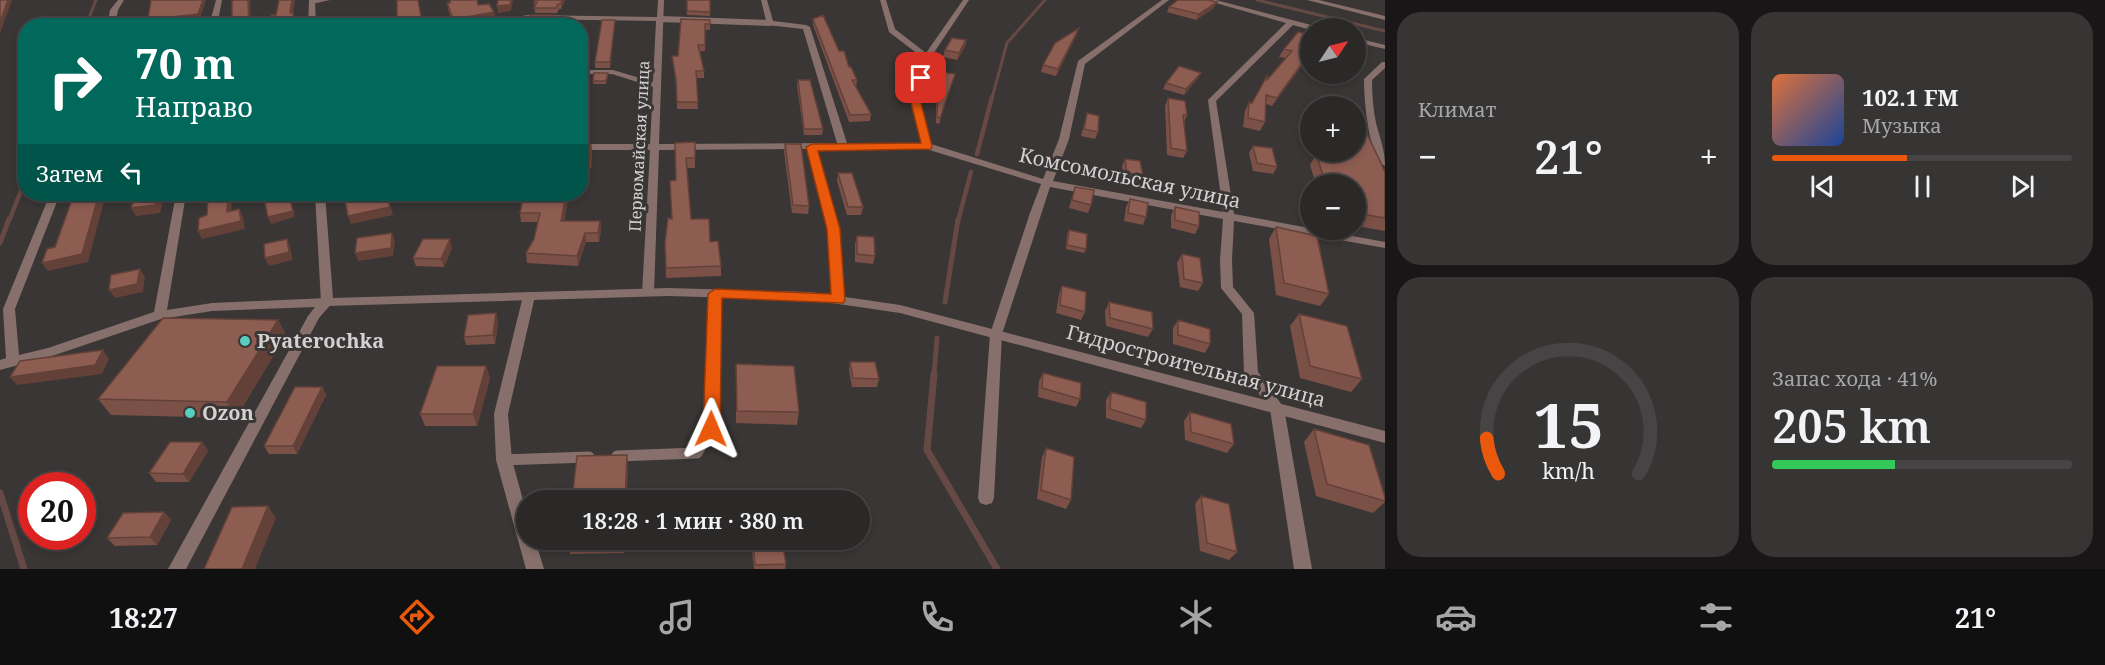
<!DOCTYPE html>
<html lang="ru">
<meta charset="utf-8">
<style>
body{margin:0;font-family:"Noto Serif",serif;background:#373434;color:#f1f3f6;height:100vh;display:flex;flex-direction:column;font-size:22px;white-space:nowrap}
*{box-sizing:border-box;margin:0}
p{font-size:20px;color:#a6a6a8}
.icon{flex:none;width:33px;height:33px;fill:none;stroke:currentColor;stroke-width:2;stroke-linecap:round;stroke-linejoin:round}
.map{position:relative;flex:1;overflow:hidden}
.drawer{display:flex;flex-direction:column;gap:12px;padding:12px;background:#181616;width:720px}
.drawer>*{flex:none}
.hud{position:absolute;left:18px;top:18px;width:570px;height:183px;border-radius:24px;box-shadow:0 3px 9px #0003,0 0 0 2px #474445;background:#00695c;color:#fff;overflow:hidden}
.needle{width:39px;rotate:55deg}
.tools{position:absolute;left:1300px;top:18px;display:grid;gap:12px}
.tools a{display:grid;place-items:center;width:66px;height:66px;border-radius:50%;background:#2b2828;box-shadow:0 3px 9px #0003,0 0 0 2px #474445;font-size:30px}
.speed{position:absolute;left:18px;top:472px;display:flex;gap:12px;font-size:30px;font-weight:700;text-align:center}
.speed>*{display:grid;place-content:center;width:78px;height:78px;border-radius:50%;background:#2b2828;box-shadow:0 3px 9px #0003,0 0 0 2px #474445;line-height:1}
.speed .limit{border:9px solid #d22;background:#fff;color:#111}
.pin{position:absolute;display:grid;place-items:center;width:51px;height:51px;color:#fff;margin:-26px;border-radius:12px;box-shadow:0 3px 9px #0006}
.me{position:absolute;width:66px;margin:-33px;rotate:1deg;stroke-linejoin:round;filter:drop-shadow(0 0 4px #0008)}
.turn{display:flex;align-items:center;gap:21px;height:126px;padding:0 18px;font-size:27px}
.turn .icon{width:78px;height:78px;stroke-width:2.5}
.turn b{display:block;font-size:42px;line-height:51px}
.then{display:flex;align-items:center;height:57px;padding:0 18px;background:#0003;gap:12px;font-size:22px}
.big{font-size:45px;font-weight:600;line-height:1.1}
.drawer .card{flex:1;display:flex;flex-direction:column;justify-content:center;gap:9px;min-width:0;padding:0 21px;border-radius:24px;background:#373434}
.drawer .dial{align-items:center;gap:0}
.dial svg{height:156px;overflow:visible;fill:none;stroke:#474445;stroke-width:7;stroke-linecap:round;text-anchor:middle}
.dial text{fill:#f1f3f6;stroke:none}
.song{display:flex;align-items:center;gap:18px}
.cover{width:72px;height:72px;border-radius:9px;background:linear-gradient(135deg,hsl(20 70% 55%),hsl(220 70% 35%))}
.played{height:6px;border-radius:3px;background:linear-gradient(90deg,#ea580c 45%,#474445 45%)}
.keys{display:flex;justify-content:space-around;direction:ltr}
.heat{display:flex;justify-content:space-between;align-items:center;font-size:33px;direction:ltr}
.charge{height:9px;border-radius:4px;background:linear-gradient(90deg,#34c759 41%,#474445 0)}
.drawer .tiles{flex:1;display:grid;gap:12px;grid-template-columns:repeat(2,1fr)}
.trip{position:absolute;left:516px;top:490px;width:354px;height:60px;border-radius:30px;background:#2b2828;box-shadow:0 3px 9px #0003,0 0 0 2px #474445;font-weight:600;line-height:60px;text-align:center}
.tabs{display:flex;height:96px;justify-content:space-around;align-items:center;background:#111010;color:#a6a6a8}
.tabs .icon{width:42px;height:42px}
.tabs .current{color:#ea580c}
.tabs b{font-size:27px;color:#f1f3f6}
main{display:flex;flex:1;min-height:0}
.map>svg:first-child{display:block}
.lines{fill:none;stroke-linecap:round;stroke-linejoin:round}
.stream-far3{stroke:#664944;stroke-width:3}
.stream-far2{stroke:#664944;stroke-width:4.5}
.stream-far1{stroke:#664944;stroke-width:5}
.stream{stroke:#664944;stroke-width:7}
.service-far2{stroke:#87706b;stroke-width:6}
.service-far1{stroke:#87706b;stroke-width:9}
.service{stroke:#87706b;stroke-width:11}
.minor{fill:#87706b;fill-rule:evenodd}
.tertiary{fill:#87706b;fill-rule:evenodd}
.wall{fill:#7a5047}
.shaded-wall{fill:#634139}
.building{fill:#8e5d52;stroke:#634139;stroke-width:1.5}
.route{fill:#ea580c;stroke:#983908;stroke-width:1.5}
.poi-dot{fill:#58cebf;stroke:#393635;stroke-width:2}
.labels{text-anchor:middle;stroke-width:6;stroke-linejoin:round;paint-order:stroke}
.far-street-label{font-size:16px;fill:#d3d1d1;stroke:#393635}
.street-label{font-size:20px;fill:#d3d1d1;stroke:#393635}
.poi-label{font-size:20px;font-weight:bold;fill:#d3d1d1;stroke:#393635;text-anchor:start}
</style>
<main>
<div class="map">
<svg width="1385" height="569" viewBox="0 0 1385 569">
<rect width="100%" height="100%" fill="#393635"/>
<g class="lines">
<path class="stream-far3" d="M1257 0 1385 31
M86 26 96 0
M992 98 1007 43 1045 0"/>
<path class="stream-far2" d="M977 154 992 97
M9 221 26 178
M958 221 971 172"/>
<path class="stream-far1" d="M0 243 9 219
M945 302 958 219
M934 375 937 338"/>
<path class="stream" d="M934 374 927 450 997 569
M0 493 24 569"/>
<path class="service-far2" d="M660 19 770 23"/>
<path class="service-far1" d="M713 375 715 294"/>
<path class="service" d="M617 456 697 453 711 429 713 374
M504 460 589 457"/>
<path class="minor" d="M118 0H124L118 10 115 26H107L110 10Z
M216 0H222L217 26H209Z
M330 0 312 4 309 2 312 0Z
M658 0H664L659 144 837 143 803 29 767 25 761 0H767L773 21 806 25 810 27 847 143H922L911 99 923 58 889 32 880 0H886L895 29 926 53 963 0H969L931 57 919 99 931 144 1043 179 1059 139 1078 61 1162 0H1169L1085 64 1069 139 1053 181 1223 212 1208 100 1286 23 1205 0H1216L1315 26V28L1311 30 1293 25 1216 101 1234 214 1385 242V248L1234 221 1232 260 1233 287 1254 313 1258 372 1284 408 1312 569H1294L1270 409 1244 373 1242 314 1221 288 1220 260 1223 219 1050 187 1002 334 994 498 992 503 986 505 980 503 978 498 990 334 1030 213 1041 184 926 149H817L838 229 844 300 838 304 832 300 828 229 808 149 659 150 654 293 652 296H644L642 293 650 150H580V144H650L653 87 612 74H580V70H613L653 82 656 21 528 19 484 26H463L528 15 657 17Z
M1307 0H1319L1385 16V20Z
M1356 38 1385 45V49L1356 42Z
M1382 62H1385V68L1372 80C1372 94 1373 109 1376 123 1380 138 1385 150 1385 166 1368 158 1364 97 1364 79Z
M50 194H60L15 309 19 355 48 348 154 312 176 194H186L167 310 212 303 327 298 333 302 319 318 186 569H168L308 316 315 307 212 311 161 319 55 355 0 370V360L6 358 3 309Z
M529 292 535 296 508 414 512 460 526 511V540H535L544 569H526L496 460 494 414 523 296Z"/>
<path class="tertiary" d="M309 0H315L316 26H308Z
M315 194H325L333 298 668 288 811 292 900 305 1385 431V443L900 313 811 300 668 296 327 306 321 302Z"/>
</g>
<path class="wall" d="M565 0 561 9H559L557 13H535L534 2Z
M687 0H710V16L687 15Z
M447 3 478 5 494 12 495 18 472 22 498 26H454L448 9Z
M1169 7 1214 8 1196 20 1167 12Z
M553 15V22L552 25H530L529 18Z
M681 19 710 20V30H705V51H700L704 71V78H696L698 109H677L676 86 673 63 672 56H678Z
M813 19 839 51 857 80 856 87 871 114 870 121 849 122 813 25Z
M615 20V25L610 68H595V62Z
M1079 28 1077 34 1056 76 1041 72 1043 65Z
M1311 35V65L1304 63 1272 106 1266 104 1265 122 1260 131 1243 127 1245 111 1249 102 1252 103 1267 80 1286 58 1279 57 1284 49Z
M966 40 965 47 957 60 943 57 945 50Z
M608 73V76L606 84H593V81Z
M1201 73 1198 78 1184 95 1163 89 1166 83Z
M798 80 823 129 822 135H804L797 86Z
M953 80 939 124 936 123V88L938 82Z
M1168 98 1187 115 1184 122 1187 151 1183 158 1167 155 1165 106Z
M1087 113 1098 132 1095 139 1081 136Z
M1304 114 1311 115V142L1303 140 1298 124Z
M580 143 592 153 591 168H580Z
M675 143 695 158V168H687L691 219 710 242 721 266V276L666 278 665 243 672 219 676 180Z
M785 144 809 206 808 214 792 213 784 152Z
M1253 146 1277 167 1273 174 1253 171 1249 153Z
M1333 152H1356L1385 172V231L1356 226V184H1316L1310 165 1316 154 1332 157Z
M1125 159 1143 176 1140 184 1124 181 1122 166Z
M838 173 863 207 861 215H847L837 181Z
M1075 187 1091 205 1088 213 1069 208Z
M524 194H569L564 221H600L601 230 599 242H586L578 266 527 263 526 253 534 239 538 222H521L520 213Z
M1130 199 1146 217 1143 225 1124 221 1126 207Z
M1175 207 1199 226 1195 234 1171 228V215Z
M1276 227 1329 294 1320 306 1276 295 1269 239Z
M1069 230 1086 249 1084 253 1066 249 1067 234Z
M857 236 875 256 873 264 855 262V244Z
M452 248 444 267 416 266 413 258Z
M1182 254 1203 283 1198 291 1180 287 1177 263Z
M1062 286 1085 312 1081 320 1056 313 1059 294Z
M1109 302 1153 329 1148 337 1106 326 1105 311Z
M1299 314 1362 379 1351 392 1300 378 1290 326Z
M278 320 286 335 236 418 111 415 98 399Z
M1178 320 1210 344 1205 353 1173 344V328Z
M498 322 495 344 466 345 464 337Z
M850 362 879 379 877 387H852L849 370Z
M736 364 799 412 797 425 736 423Z
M486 366 490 378 477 426H425L420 414Z
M1043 373 1080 399 1076 407 1038 397 1039 381Z
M322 387 326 395 297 454H269L264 446Z
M1111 392 1146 420 1141 428 1106 418V400Z
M1190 412 1234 444 1227 453 1185 440 1184 421Z
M1314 429 1385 497V502L1373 513 1316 496 1304 442Z
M202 442 208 451 189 482H156L149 473Z
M1046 448 1071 500 1066 509 1037 499 1042 457Z
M1201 496 1237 552 1229 560 1200 551 1195 504Z
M164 512 171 520 157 545 115 546 107 538Z
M567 540H625L624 553 570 554Z
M751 540H782L786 564 785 569H754Z"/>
<path class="shaded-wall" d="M8 0H12L0 33V22Z
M203 0H206L200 18 164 22 162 26H158L163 18Z
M248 0H250L251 26H249Z
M292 0H295L293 14 295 18V26H293L290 13Z
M418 0 423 24 399 26 397 20Z
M511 0H513L511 11 498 13 497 6Z
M562 0H565L561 9V4Z
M1217 2 1214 8 1196 20 1199 14Z
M494 12 495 18 463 24 460 20 461 18Z
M615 20V25L610 68V62Z
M1079 28 1077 34 1056 76 1058 69Z
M966 40 965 47 957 60 959 53Z
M1308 55 1304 63 1272 106 1277 98Z
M1201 73 1198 78 1184 95 1186 89Z
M591 145 592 153 591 168 590 159Z
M99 194H110L109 200 104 201 88 262 48 271 42 263Z
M159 194H165L160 213 136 216 131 208Z
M228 194H232L231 220 227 212Z
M288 194H290L295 217 271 224 268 217Z
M387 194 393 215 351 224 348 216Z
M566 194H569L562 230 561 221Z
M239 209 243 217 245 229 202 239 198 231Z
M600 221 601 230 599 242 598 233Z
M392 233 395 241 393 256 358 261 355 253Z
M585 233 586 242 578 266 577 256Z
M287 239 290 247 293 260 269 266 265 258Z
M450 239 452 248 444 267 441 259Z
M140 269 145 277 143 292 115 298 109 290Z
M496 313 498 322 495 344 493 335Z
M278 320 286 335 236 418 227 402Z
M103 350 109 359 102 374 17 385 10 377Z
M486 366 490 378 477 426 473 414Z
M322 387 326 395 297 454 293 446Z
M202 442 208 451 189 482 183 474Z
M627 455 628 467 627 501H625Z
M268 506 276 518 255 569H242Z
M164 512 171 520 157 545 150 537Z
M623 540H625L624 553Z"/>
<path class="building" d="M0 0H8L0 22Z
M151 0H203L198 14 163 18 158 26H138L141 20 148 19Z
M235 0H248L249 26H233L232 19V1Z
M279 0H292L290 13H293V26H269L271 15H276Z
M397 0H418L421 17 397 20Z
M450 0H477L478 5 489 4 494 12 461 18 460 20 462 22H483L497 20V26H456L447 3H450Z
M498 0H511L510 5 497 6Z
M535 0H562L561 4H558L556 8H534L537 2H534Z
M687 0H710V12L687 11Z
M1178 0H1208L1217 2 1199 14 1169 7Z
M530 15H553L551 18H529Z
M823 15 839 51H844L849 67H851L857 80H852L871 114 850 115 813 19Z
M681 19 710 20V24H705V45H698L704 71H696L698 102H677L676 79 672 56H678Z
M602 20H615L610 62H595Z
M193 22 202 25 201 26H192Z
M1079 28 1058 69 1043 65 1055 43Z
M1298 32 1311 35V56L1308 55 1277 98 1266 95 1265 122 1248 118 1249 102 1252 103 1267 76V80L1292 51 1284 49Z
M952 38 966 40 959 53 945 50Z
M1179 66 1201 73 1186 89 1166 83Z
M941 72 955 74 940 118 937 117 938 82Z
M594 73H608L606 81H593Z
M798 80H810L823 129H804Z
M1168 98 1185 101 1187 115H1183L1187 151 1171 148Z
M1087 113 1099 116 1098 132 1084 129Z
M1304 114 1311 115V130H1309Z
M1356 124 1363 125 1385 172V218L1356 213V184H1341L1325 181 1316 154 1336 158 1338 152H1356Z
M695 142V158H686L691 219H709L710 242 718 241 721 266 666 268 665 243 668 218 672 219 670 181 676 180 675 143Z
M580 143 591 145 590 159H580Z
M785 144H801L809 206 793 205Z
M1253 146 1272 148 1277 167 1257 163Z
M1125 159 1140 161 1143 176 1127 173Z
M838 173H852L863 207H848Z
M1075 187 1094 190 1091 205 1072 200Z
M74 194H99L82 254 42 263 47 249 55 247Z
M136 194H159L155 205 131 208Z
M208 194H228L227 212 239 209 241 221 198 231 199 218 207 215Z
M263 194H288L293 211 268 217Z
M344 194H387L390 207 348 216Z
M524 194H566L561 221H600L598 233H585L577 256 526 253 534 239 540 213H520Z
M1130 199 1148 203 1146 217 1128 213Z
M1175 207 1199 212V226L1175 220Z
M1276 227 1317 236 1329 294 1284 283Z
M1069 230 1087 234 1086 249 1067 245Z
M392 233 391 248 355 253 357 238Z
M857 236 874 237 875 256 857 254Z
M287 239 289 252 265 258 264 244Z
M423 239H450L441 259 413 258Z
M1182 254 1200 258 1203 283 1184 279Z
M140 269 137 284 109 290 111 275Z
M1062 286 1086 292 1085 312 1060 305Z
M1109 302 1152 312 1153 329 1110 318Z
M496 313 493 335 464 337 468 315Z
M1299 314 1347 326 1362 379 1310 366Z
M163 318 278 320 227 402 98 399Z
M1178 320 1210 329V344L1178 335Z
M103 350 95 365 10 377 20 361Z
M850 362H875L879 379 853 378Z
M736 364 794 366 799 412 737 411Z
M437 366H486L473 414H420Z
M1043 373 1081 383 1080 399 1042 388Z
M295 387H322L293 446H264Z
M1111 392 1146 402V420L1110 409Z
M1190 412 1231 424 1234 444 1191 432Z
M1314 429 1369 445 1385 497V501L1327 484Z
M170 442H202L183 474 149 473Z
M1046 448 1074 457 1071 500 1041 490Z
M627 455 625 501H572L577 456Z
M748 494H777L778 501H749Z
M1201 496 1229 504 1237 552 1207 543Z
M268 506 242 569H204L232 507Z
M164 512 150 537 107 538 123 513Z
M567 540H623V541L567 542Z
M753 540H782L786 564 755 565Z"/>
<path class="route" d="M918 76 926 78 920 99 932 146 931 149 818 151 840 229 845 300 843 303 722 298 720 429 717 434 711 436 705 434 703 429 708 294 715 289 831 294 827 229 806 147 812 144 921 143 910 99Z"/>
<g class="poi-dot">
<circle cx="245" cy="341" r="6"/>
<circle cx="190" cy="413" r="6"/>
</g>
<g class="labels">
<g class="far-street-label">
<text transform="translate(639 146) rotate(-87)" y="6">Первомайская улица</text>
</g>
<g class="street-label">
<text transform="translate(1130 178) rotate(12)" y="7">Комсомольская улица</text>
<text transform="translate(1196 366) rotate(15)" y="7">Гидростроительная улица</text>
</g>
<g class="poi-label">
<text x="257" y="348">Pyaterochka</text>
<text x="202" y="420">Ozon</text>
</g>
</g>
</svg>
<div class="tools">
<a><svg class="needle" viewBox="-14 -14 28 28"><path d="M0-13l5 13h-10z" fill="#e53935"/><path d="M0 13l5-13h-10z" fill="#a6a6a8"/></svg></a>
<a>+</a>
<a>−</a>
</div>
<div class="speed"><div class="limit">20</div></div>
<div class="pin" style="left:921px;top:78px;background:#d93025"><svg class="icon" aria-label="arrive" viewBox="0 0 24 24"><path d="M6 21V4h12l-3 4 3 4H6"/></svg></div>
<svg class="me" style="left:711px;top:429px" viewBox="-20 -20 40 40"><path d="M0-17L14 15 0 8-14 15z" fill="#ea580c" stroke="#fff" stroke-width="4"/></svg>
<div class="trip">18:28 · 1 мин · 380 m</div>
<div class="hud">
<div class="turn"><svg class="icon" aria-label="right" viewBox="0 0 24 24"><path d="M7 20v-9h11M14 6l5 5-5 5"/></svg><div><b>70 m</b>Направо</div></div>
<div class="then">Затем<svg class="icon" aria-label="left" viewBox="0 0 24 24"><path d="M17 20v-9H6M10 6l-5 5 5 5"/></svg></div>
</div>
</div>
<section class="drawer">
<div class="tiles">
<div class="card"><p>Климат</p>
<div class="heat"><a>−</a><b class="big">21°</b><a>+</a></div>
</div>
<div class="card">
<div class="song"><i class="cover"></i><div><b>102.1 FM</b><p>Музыка</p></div></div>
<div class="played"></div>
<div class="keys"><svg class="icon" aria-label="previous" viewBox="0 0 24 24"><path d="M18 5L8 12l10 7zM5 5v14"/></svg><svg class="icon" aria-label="pause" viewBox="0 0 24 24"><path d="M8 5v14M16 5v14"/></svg><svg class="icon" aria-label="next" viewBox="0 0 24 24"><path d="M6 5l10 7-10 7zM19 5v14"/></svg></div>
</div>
<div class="card dial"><svg viewBox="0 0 100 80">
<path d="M14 69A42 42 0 1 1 86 69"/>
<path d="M14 69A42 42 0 0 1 8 51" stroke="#ea580c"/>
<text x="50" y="56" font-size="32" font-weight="700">15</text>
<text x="50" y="72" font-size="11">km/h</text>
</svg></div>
<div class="card"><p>Запас хода · 41%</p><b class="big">205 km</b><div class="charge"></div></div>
</div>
</section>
</main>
<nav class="tabs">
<b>18:27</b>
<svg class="icon current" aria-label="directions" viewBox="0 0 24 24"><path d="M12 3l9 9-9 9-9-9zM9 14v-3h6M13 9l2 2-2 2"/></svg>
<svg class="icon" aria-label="music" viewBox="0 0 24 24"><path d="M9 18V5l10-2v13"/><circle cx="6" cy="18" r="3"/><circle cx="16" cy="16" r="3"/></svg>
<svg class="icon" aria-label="phone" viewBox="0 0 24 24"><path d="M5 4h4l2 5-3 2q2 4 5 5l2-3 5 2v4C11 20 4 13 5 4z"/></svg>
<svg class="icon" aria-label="climate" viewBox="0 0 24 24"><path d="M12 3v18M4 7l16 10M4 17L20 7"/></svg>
<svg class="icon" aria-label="car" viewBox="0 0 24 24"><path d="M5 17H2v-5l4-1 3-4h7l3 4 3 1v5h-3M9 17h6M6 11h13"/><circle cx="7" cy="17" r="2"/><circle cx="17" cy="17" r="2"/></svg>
<svg class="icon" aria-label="filters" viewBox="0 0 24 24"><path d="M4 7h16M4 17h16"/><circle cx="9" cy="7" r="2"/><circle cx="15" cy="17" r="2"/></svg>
<b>21°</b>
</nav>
